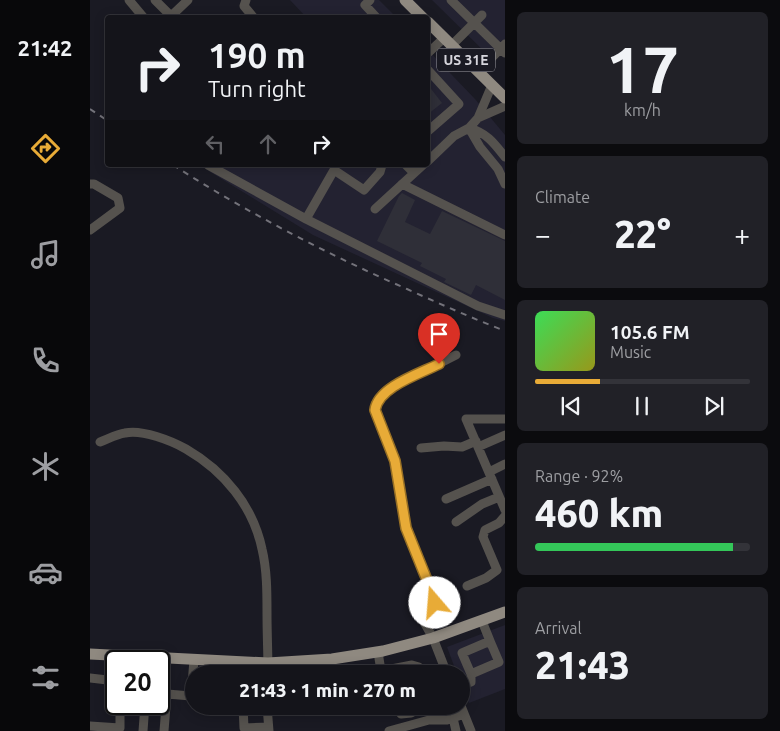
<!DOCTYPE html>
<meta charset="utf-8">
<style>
body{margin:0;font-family:Ubuntu,sans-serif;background:#212127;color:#f1f3f6;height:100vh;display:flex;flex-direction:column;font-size:19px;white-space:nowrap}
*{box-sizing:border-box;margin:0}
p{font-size:16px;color:#9d9ea2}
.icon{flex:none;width:28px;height:28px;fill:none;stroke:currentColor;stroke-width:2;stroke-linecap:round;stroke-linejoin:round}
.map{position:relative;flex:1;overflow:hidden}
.side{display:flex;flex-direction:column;gap:12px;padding:12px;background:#0b0b0e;width:275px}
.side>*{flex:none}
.top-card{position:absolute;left:15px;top:15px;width:325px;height:152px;border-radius:5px;box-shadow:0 2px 12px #0003,0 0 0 1px #333339;background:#14141a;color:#f1f3f6;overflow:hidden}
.speed{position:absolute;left:15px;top:650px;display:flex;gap:10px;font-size:25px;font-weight:700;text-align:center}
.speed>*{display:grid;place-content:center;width:65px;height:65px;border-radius:50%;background:#14141a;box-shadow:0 2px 12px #0003,0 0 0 1px #333339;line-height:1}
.speed .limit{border:2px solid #111;border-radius:8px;background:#fff;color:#111}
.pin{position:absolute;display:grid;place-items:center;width:42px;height:42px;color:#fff;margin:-51px -21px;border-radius:50% 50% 50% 0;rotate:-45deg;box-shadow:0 0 5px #0007}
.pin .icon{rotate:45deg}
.me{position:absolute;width:55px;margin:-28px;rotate:342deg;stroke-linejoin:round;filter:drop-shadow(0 0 4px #0008)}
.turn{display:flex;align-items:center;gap:18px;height:105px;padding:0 20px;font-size:22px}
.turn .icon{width:65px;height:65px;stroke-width:2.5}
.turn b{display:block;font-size:35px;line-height:42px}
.lanes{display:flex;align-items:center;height:48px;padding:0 20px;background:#0003;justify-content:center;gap:25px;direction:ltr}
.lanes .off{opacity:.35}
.big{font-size:38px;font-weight:800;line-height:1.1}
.side .widget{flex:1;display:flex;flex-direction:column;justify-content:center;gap:8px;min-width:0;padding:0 18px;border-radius:8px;background:#212127}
.side .dial{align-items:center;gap:0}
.dial b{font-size:65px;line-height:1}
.song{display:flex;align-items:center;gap:15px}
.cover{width:60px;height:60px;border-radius:8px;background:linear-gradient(135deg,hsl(130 70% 55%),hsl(60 70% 35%))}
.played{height:5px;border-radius:2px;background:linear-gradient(90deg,#e8ab37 30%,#333339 30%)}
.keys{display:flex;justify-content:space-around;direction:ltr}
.heat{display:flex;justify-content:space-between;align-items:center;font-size:28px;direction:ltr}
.charge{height:8px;border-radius:4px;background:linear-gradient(90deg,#34c759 92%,#333339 0)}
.trip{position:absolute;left:95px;top:665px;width:285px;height:50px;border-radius:25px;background:#14141a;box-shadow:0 2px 12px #0003,0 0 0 1px #333339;font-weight:800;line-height:50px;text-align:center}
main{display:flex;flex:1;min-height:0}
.dock{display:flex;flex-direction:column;width:90px;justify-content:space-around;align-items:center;background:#08080a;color:#9d9ea2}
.dock .icon{width:35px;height:35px}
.dock .current{color:#e8ab37}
.dock b{font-size:22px;color:#f1f3f6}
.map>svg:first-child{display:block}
.built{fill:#232231}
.building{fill:#2f2f38}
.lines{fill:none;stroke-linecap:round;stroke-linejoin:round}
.minor{stroke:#55524e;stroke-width:9}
.major{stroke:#8f8980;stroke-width:11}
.rail{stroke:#73727a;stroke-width:2;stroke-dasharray:6 6;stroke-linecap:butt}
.route-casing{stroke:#976f24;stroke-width:12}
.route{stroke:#e8ab37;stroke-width:9}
.labels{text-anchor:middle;stroke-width:5;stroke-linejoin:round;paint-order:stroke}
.shield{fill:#1a1a23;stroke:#9e9da4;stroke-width:1}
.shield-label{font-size:14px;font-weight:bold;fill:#d6d5dc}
</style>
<main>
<nav class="dock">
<b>21:42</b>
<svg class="icon current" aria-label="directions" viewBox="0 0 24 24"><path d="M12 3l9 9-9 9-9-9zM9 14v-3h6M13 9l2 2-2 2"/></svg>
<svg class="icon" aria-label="music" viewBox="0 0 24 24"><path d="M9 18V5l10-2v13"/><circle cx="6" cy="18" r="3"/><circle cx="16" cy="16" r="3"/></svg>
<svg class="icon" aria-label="phone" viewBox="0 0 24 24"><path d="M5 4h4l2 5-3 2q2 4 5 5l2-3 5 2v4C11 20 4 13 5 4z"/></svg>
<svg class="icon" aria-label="climate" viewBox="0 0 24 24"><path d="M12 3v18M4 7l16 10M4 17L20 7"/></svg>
<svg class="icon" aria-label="car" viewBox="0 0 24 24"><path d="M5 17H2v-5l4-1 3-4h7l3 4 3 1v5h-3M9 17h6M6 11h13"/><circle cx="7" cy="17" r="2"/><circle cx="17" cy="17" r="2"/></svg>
<svg class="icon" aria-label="filters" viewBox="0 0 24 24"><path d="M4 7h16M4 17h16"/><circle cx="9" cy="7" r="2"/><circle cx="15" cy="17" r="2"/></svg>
</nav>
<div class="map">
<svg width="415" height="731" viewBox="0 0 415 731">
<rect width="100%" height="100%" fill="#1a1a23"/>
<path class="built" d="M200 0H289L306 17H216Z
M342 0H415V50L404 61Z
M338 50 385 99 415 135V321L403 318 223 235 109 165H338Z
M415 625V689L379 703 371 684V674H367L357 647Z"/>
<path class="building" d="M338 85 352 103 338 114Z
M312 193 325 200 315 222 340 234 352 211 415 241V300L386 285 381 295 354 282 356 279 330 266 332 263 287 241 309 196Z"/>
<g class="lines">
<path class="minor" d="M39 0 54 18
M65 0 81 16
M156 0 154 6 164 18
M280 0 275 5 287 18
M361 0 415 53
M79 18 98 0
M361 46 392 15
M338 53 354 38
M338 70 369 104 338 131
M388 72 415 44
M388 118 402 85
M379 128 390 147 408 169 415 184
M379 128C397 133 404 143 415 157
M338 161 364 136 379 128 388 118 415 106
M118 165 216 219
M292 165 290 172 274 190 244 170 216 219 388 306 415 315
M316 165 324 173
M0 184H4L28 198 30 208 0 230
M312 184 415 235
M285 209 333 165
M415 419H376L415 510
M10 442C18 439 27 434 35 433 52 429 82 441 96 449 134 471 163 506 172 549 177 570 177 592 177 613 177 633 178 654 178 674
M388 447 415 435
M331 448 354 446 372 447 386 441
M399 472 415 464
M356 499 402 479
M366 522 392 504 409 497
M377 586 396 578 407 570 393 537 395 530 409 523 415 516
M288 652 291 671 322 665 329 667 334 674
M151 662V674
M357 674 343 638 330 615 331 611 345 603V600L316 528 305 461 285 410 286 403 297 390 366 355
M381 674 409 662 400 641
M0 678 26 681
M371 684 381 682V674L372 653 400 641 392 621
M153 706 154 728 178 727
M177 706 179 731
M371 706 381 731
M311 714 321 713 334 706
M363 718 366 731
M0 726 30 728V704
M53 731 55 704
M74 731 77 694 101 696 104 660
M299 731 339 720H357L374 714"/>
<path class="major" d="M315 0 333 18
M338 22 415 98
M0 654 178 663 242 659 293 651 343 638 415 612"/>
<path class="rail" d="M0 109 18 121
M83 165C158 213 237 254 317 289 350 304 382 318 415 331"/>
</g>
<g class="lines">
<defs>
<path id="route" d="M345 603V600L316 528 305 461 285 410C288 387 329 374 349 364"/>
</defs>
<use href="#route" class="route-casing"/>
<use href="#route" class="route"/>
</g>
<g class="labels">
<rect class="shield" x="347" y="48.5" width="58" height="23" rx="4"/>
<g class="shield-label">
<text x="376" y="65">US 31E</text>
</g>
</g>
</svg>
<div class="speed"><div class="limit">20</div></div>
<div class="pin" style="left:349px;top:364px;background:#d93025"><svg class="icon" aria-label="arrive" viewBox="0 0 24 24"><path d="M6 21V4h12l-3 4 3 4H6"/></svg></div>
<svg class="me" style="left:345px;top:603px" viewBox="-20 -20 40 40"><circle r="19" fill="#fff"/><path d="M0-13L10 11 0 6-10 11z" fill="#e8ab37"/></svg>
<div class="trip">21:43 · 1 min · 270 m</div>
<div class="top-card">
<div class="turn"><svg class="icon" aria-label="right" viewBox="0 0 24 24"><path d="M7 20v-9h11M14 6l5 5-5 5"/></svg><div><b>190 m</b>Turn right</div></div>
<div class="lanes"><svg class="icon off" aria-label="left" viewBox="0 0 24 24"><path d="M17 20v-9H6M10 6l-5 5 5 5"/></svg><svg class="icon off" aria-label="ahead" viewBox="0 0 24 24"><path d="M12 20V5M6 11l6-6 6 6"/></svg><svg class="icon" aria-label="right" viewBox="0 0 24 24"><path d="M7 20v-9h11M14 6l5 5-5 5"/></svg></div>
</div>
</div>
<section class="side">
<div class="widget dial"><b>17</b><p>km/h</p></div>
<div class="widget"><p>Climate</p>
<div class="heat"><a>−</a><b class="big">22°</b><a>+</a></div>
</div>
<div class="widget">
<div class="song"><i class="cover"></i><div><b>105.6 FM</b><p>Music</p></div></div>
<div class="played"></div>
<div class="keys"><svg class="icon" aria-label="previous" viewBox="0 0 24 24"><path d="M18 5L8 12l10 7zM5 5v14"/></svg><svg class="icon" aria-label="pause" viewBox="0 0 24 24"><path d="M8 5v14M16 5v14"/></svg><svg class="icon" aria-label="next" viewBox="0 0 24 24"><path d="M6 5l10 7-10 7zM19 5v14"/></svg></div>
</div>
<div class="widget"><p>Range · 92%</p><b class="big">460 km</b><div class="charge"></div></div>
<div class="widget"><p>Arrival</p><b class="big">21:43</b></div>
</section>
</main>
